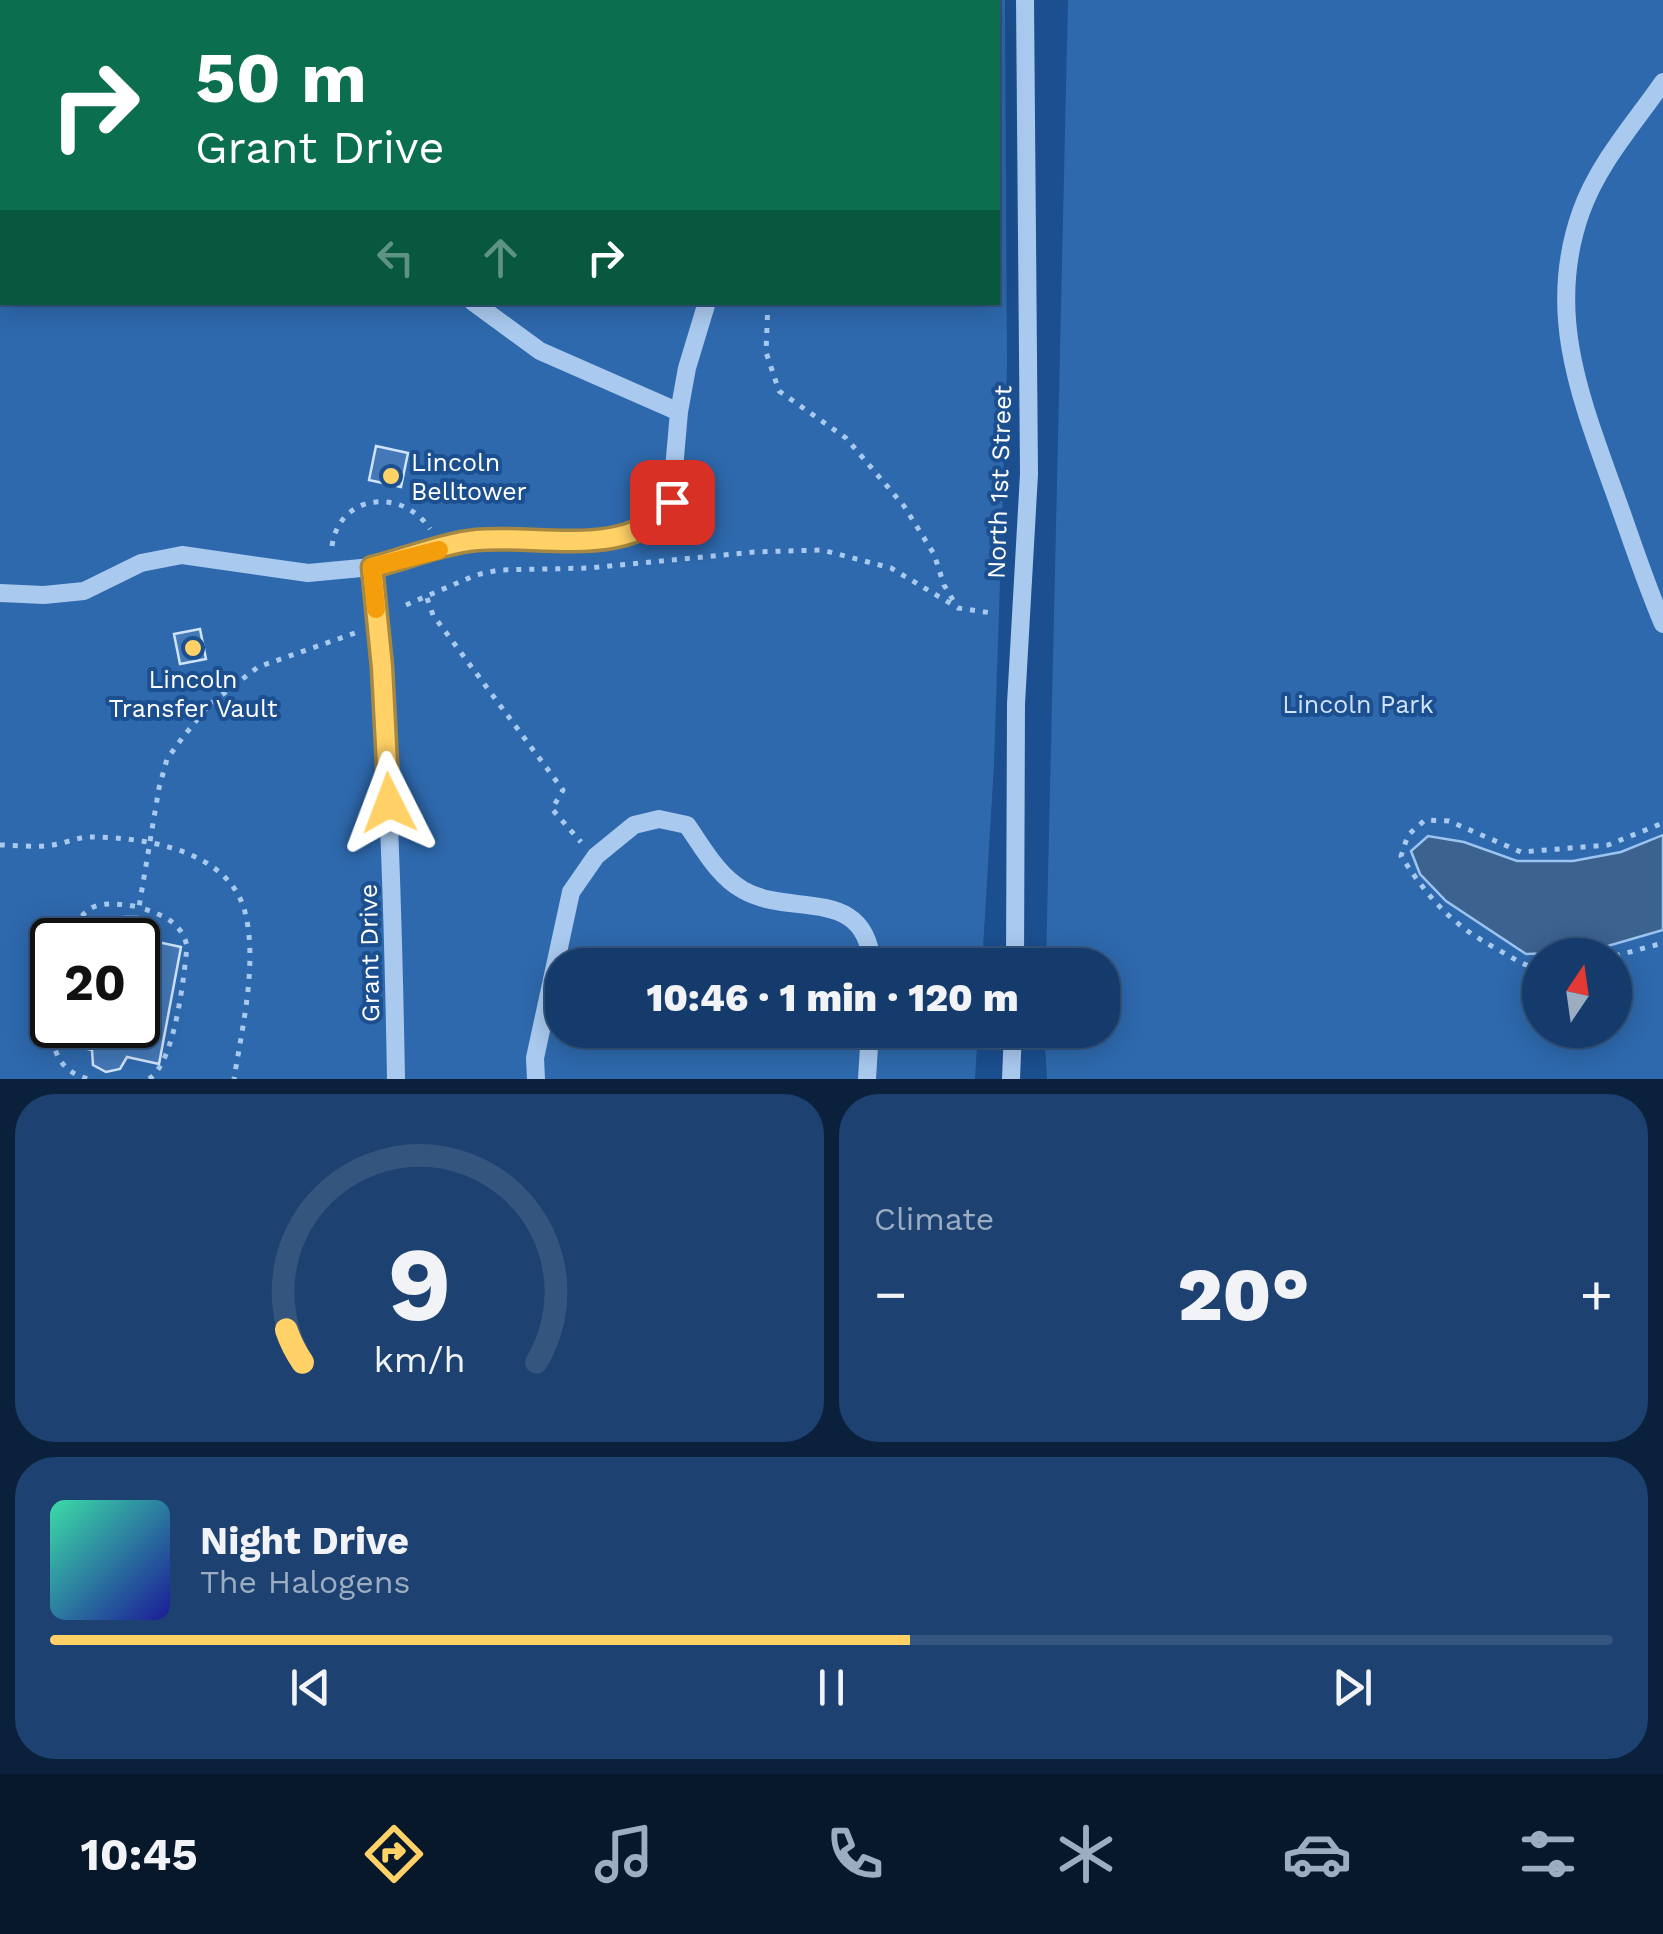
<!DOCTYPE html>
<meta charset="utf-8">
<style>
body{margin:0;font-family:"Work Sans",sans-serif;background:#1d4271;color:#f1f3f6;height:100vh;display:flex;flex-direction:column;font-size:38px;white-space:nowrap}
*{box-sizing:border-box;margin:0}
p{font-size:32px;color:#9dadc1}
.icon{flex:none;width:55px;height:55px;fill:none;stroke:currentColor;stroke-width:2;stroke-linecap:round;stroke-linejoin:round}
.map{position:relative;height:1079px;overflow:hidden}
.drawer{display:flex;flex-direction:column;gap:15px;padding:15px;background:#0b203b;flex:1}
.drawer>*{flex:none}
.guide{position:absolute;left:0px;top:0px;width:1000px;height:305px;box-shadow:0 5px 25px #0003,0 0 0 2px #33557e;background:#0b6e4f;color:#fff;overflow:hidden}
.needle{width:65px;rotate:13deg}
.tools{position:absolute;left:1522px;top:938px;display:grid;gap:20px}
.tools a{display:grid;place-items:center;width:110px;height:110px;border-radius:50%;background:#143b6b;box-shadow:0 5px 25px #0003,0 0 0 2px #33557e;font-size:50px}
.speed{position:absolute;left:30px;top:918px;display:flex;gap:20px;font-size:50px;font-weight:700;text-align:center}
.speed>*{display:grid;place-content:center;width:130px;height:130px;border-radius:50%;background:#143b6b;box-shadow:0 5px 25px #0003,0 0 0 2px #33557e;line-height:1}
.speed .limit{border:5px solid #111;border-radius:15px;background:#fff;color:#111}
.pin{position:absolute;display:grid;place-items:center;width:85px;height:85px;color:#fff;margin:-42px;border-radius:20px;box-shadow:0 5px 15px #0006}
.me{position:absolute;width:110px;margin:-55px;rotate:357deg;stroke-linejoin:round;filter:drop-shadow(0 0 8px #0008)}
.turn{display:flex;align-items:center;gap:35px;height:210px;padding:0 30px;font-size:45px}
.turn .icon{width:130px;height:130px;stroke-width:2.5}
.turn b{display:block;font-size:70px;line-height:85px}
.lanes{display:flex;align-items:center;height:95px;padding:0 30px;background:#0003;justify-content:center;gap:50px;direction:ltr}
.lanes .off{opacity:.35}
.big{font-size:75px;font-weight:800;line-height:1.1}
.drawer .tile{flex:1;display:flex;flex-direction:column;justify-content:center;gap:15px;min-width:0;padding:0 35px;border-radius:40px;background:#1d4271}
.drawer .dial{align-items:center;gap:0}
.dial svg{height:260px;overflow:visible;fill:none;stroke:#33557e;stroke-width:7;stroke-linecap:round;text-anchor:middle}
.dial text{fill:#f1f3f6;stroke:none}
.song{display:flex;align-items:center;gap:30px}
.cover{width:120px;height:120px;border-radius:15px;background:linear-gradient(135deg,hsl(160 70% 55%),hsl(240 70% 35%))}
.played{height:10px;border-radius:5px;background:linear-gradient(90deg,#ffd166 55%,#33557e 55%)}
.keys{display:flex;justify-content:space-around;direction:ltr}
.heat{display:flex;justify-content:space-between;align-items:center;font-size:55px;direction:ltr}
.drawer .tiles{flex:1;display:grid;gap:15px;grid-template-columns:1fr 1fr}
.tile:last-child{grid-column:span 2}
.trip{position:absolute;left:545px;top:948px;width:575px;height:100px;border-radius:40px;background:#143b6b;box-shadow:0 5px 25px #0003,0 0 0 2px #33557e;font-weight:800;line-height:100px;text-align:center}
.dock{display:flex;height:160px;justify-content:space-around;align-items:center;background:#08182b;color:#9dadc1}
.dock .icon{width:70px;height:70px}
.dock .selected{color:#ffd166}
.dock b{font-size:45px;color:#f1f3f6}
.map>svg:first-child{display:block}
.green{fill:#2e69ad;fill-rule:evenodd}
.water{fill:#3c6290;stroke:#9cc4f0;stroke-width:2.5}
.building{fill:#4478b7;stroke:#cfe3fa;stroke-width:2.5}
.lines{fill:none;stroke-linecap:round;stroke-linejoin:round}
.path{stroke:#a9c9ee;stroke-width:5;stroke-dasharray:5 8;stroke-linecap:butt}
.minor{stroke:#a9c9ee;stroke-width:18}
.route-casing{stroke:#a68842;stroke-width:25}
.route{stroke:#ffd166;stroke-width:18}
.slow{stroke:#f59e0b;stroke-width:18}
.poi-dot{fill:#ffd166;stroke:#1b4f8f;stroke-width:4}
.labels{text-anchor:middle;stroke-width:8;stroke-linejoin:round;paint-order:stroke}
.poi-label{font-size:25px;fill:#fff;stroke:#1b4f8f;text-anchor:start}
.street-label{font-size:25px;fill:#fff;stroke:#1b4f8f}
.park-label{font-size:25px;fill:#cfe3fa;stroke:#1b4f8f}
</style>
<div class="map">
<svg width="1663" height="1079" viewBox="0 0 1663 1079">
<rect width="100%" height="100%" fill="#1b4f8f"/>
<path class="green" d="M0 0H1005L1007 366 994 764 982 965H562V1030H978L975 1079H0ZM2 2H998V302H2ZM52 940H138V1025H52Z
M1068 0H1663V1079H1047L1044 1030H1102V965H1046ZM1540 955H1615V1030H1540Z"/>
<path class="water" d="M1663 835V930L1587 952 1526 954 1446 901 1420 874 1411 851 1428 836 1464 842 1517 861H1573L1621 852Z"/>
<path class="building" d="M376 446 408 453 401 487 369 480Z
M200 629 206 659 180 664 174 634Z
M124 917H138L149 923 153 941 181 947 159 1064 127 1057 120 1069 106 1072 93 1065 92 1050 59 1042 63 1025H138V940H81L84 926 112 932 117 921Z"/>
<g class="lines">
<path class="path" d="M768 302 766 352 779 391 846 438 904 506 934 554 944 585 956 605
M332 546C339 494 402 487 430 529
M427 598 433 615 563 790 552 809 581 842
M406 605 476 575 499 570 590 568 754 552 822 550 891 568 958 608 992 613
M0 845C17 845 37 848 53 845 66 843 78 837 90 837 144 837 229 850 245 912 258 963 242 1028 234 1079
M72 940C81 900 103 901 139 907
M1615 956 1663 943
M1540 969C1524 966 1511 957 1497 949 1452 925 1429 899 1401 856L1408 835 1425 820 1449 821 1521 852 1608 845 1663 823
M54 1025C50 1052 62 1073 89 1079
M149 1079C175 1062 184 977 187 946 181 921 162 915 139 907L159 788 167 759 183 737 209 705 258 667 355 633"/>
<path class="minor" d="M574 0 584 2
M710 2 711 0
M925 2 926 0
M0 9 2 0
M1663 82C1634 124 1599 162 1581 212 1545 313 1581 399 1615 494 1631 538 1645 582 1663 624
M0 130H2
M473 302 540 351 679 412
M372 567C388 738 393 908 396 1079
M0 593 44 595 84 591 141 563 182 555 308 573 372 567 472 540 617 538 642 532 660 519 671 503 679 412 687 368 707 302
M1015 965 1016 704 1029 474 1025 0
M536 1079 535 1058 571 892 596 856 634 825 659 819 687 825C703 848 718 876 743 890 792 918 866 884 872 965
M867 1079 870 1030
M1011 1079 1013 1030"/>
</g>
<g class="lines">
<defs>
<path id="route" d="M389 803 382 667 372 567C405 559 444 543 477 540 538 534 633 561 672 502"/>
</defs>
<use href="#route" class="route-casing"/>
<use href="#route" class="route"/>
<path class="slow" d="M376 609 372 567 439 550"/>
</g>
<g class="poi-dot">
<circle cx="391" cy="476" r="10"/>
<circle cx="193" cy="648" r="10"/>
</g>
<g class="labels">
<g class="poi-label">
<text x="411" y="471">Lincoln<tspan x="411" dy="29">Belltower</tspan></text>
<text x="193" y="688" text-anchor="middle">Lincoln<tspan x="193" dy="29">Transfer Vault</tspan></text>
</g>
<g class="street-label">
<text transform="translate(999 482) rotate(-88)" y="9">North 1st Street</text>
<text transform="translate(369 953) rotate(-91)" y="9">Grant Drive</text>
</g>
<g class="park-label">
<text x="1358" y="713">Lincoln Park</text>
</g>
</g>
</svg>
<div class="tools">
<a><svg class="needle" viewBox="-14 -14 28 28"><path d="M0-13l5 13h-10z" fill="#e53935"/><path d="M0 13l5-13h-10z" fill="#9dadc1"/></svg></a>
</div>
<div class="speed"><div class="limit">20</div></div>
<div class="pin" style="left:672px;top:502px;background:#d93025"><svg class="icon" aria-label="arrive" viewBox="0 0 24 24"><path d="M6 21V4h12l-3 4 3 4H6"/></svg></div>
<svg class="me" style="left:389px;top:803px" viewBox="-20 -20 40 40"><path d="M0-17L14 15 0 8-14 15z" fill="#ffd166" stroke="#fff" stroke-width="4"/></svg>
<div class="trip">10:46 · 1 min · 120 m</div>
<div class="guide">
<div class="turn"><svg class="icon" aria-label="right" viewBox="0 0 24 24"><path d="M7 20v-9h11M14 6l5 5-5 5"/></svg><div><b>50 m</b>Grant Drive</div></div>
<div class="lanes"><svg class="icon off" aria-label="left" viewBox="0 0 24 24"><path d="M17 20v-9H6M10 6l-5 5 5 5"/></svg><svg class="icon off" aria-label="ahead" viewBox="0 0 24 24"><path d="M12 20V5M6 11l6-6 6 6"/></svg><svg class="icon" aria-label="right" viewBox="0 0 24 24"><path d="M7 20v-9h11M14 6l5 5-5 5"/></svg></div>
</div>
</div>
<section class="drawer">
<div class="tiles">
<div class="tile dial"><svg viewBox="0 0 100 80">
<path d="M14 69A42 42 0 1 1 86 69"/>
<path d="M14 69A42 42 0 0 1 9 59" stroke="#ffd166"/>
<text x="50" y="56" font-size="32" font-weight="700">9</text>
<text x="50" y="72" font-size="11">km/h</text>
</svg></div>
<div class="tile"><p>Climate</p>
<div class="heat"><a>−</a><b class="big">20°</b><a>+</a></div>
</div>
<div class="tile">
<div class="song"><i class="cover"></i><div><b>Night Drive</b><p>The Halogens</p></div></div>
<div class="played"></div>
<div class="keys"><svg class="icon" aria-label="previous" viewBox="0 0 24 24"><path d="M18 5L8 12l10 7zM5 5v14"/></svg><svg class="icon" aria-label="pause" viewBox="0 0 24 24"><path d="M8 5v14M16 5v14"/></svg><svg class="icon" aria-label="next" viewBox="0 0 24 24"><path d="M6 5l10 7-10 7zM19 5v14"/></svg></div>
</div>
</div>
</section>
<nav class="dock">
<b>10:45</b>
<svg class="icon selected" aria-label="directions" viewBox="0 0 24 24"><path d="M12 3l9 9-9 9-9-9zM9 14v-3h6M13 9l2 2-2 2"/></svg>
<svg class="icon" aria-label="music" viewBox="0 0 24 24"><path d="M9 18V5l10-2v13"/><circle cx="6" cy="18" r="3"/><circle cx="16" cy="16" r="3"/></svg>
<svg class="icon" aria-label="phone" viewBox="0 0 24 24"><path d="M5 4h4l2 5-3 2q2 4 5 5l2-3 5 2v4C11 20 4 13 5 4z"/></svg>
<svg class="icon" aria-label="climate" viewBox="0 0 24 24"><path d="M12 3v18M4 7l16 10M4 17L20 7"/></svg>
<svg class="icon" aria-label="car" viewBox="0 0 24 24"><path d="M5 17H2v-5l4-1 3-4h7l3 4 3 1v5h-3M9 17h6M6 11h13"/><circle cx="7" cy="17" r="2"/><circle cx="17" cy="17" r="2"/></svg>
<svg class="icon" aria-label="filters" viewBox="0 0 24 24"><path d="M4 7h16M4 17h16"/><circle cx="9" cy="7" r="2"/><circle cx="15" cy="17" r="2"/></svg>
</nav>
